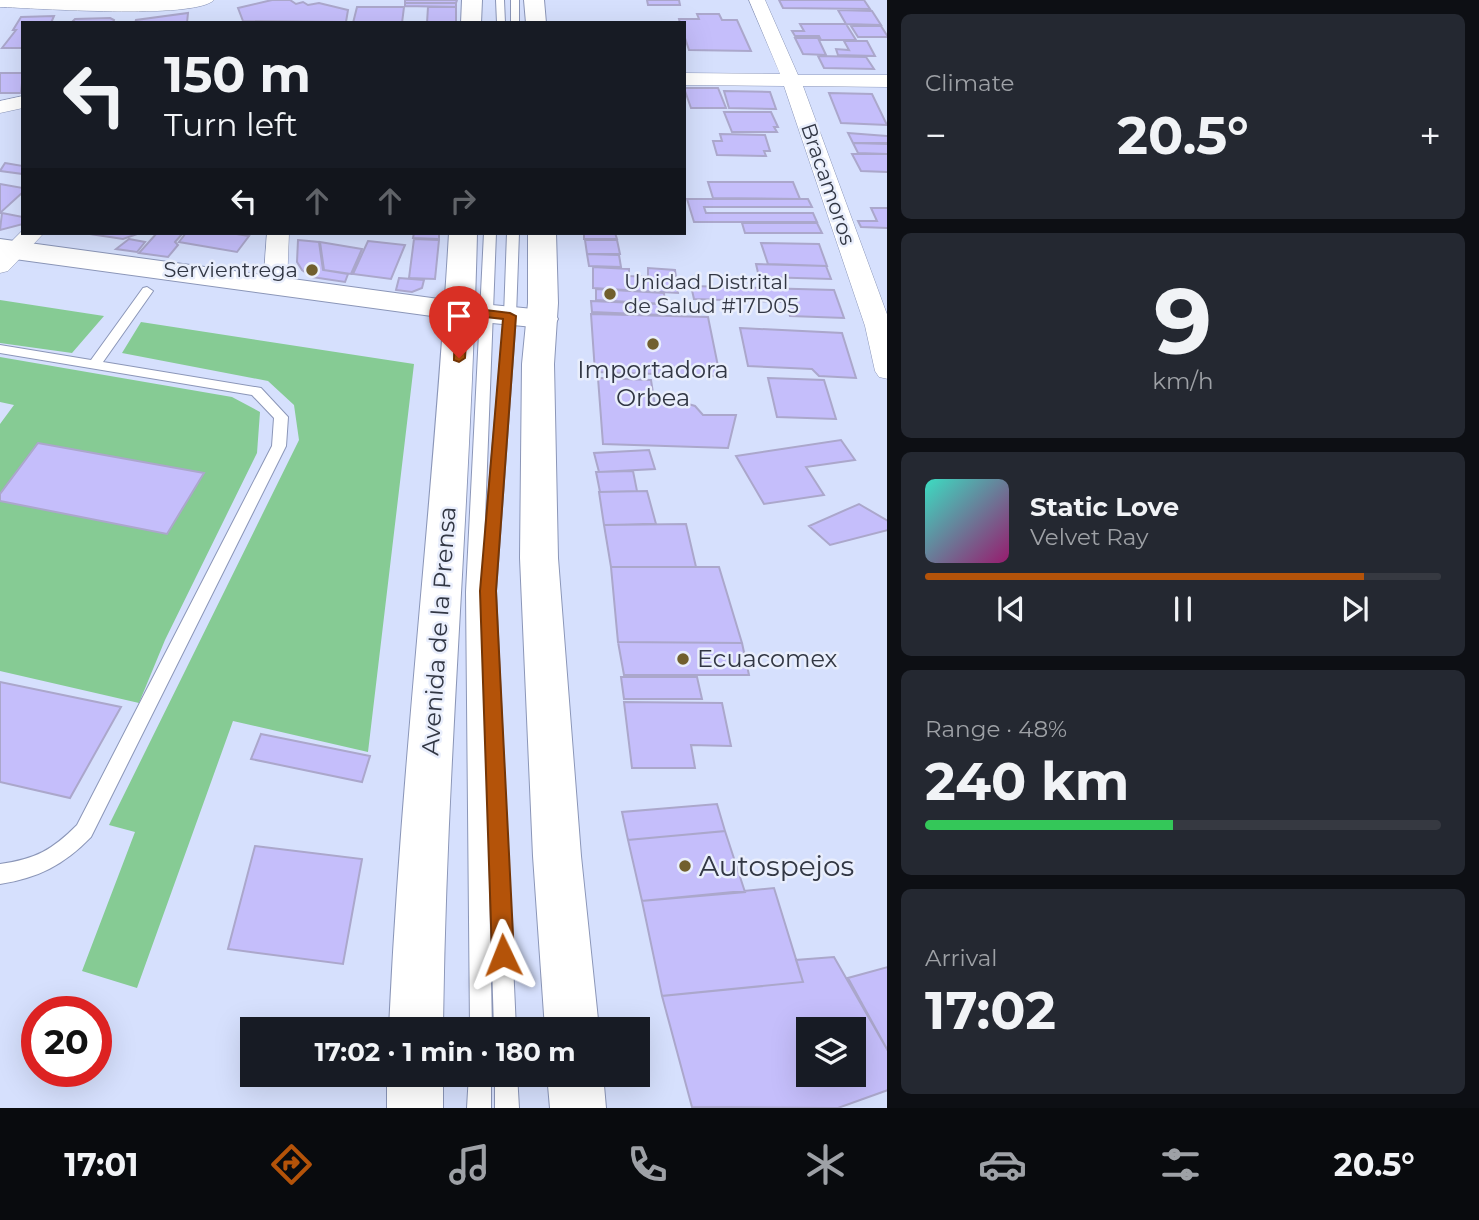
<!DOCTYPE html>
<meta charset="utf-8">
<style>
body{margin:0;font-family:Montserrat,sans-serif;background:#242831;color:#f1f3f6;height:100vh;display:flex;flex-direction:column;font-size:26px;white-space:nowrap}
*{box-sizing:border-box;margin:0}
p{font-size:23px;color:#9ea1a6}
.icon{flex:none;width:38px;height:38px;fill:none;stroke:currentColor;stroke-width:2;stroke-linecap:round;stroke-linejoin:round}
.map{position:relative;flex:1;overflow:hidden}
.panel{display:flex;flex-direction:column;gap:14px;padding:14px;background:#0d0f14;width:592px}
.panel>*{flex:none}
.top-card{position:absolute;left:21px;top:21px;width:665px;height:214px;border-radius:0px;box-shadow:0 7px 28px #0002;background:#171b24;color:#f1f3f6;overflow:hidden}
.fabs{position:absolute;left:796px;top:1017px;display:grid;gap:14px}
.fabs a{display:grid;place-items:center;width:70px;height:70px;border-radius:0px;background:#171b24;box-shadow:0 7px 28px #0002;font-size:35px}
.speed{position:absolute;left:21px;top:996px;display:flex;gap:14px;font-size:35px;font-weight:700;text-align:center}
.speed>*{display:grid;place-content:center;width:91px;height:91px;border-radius:50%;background:#171b24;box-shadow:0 7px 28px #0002;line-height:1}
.speed .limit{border:10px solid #d22;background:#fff;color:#111}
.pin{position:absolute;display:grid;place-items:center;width:60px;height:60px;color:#fff;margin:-72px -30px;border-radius:50% 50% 50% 0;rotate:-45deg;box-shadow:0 0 7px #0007}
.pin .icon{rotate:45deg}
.me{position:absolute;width:77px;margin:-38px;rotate:358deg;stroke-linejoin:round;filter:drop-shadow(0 0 5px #0008)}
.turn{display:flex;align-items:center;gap:24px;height:147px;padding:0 28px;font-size:32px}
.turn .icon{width:91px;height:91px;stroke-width:2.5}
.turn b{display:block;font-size:49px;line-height:60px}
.lanes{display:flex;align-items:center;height:66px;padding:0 28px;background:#0003;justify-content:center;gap:35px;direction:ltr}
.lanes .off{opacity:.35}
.big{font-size:52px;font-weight:700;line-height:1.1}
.panel .widget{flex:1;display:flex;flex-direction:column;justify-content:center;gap:10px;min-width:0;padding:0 24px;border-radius:10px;background:#242831}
.panel .dial{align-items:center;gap:0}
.dial b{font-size:91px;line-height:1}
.song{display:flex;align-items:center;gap:21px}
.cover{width:84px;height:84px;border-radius:10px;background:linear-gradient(135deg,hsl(170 70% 55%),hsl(320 70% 35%))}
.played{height:7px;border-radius:4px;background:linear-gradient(90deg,#b45309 85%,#363941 85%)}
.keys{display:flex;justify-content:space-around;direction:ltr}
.heat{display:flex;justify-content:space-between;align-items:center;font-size:38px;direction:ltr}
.charge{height:10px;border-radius:5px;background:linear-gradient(90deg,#34c759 48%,#363941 0)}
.trip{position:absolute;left:240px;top:1017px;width:410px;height:70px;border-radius:0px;background:#171b24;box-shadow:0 7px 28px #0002;font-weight:700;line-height:70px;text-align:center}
.tabs{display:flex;height:112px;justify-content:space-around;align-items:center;background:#090b0e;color:#9ea1a6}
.tabs .icon{width:49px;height:49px}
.tabs .on{color:#b45309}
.tabs b{font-size:32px;color:#f1f3f6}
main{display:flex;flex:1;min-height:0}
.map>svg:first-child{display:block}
.green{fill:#86cb94}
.building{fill:#c5befb;stroke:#aba7cb;stroke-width:2;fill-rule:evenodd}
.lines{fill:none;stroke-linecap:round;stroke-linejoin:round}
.service-casing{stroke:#8b96b8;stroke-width:2}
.minor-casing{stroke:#8b96b8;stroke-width:1}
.secondary-casing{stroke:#8b96b8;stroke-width:2}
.primary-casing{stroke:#8b96b8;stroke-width:2}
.service{fill:#fff;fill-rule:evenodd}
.minor{fill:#fff;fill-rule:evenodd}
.secondary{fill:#fff;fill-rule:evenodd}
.primary{fill:#fff;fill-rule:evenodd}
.route{fill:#b45309;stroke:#753606;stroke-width:2}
.poi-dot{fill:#715f2e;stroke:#e9eefc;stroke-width:2.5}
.labels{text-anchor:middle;stroke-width:5;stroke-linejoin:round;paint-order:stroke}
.far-street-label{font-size:21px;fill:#323744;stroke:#e9eefc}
.far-poi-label{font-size:21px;fill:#323744;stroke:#e9eefc;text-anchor:end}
.poi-label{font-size:24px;fill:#323744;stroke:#e9eefc}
.street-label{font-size:24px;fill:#323744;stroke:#e9eefc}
.near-poi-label{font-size:28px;fill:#323744;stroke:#e9eefc;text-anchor:start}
</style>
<main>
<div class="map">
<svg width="888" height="1108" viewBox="0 0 888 1108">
<rect width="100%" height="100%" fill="#d6e0fd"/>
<path class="green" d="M0 300 104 316 72 353 0 343Z
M141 322 414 364 368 752 233 721 137 988 82 971 135 832 109 825 299 440 294 405 268 381 122 353Z
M0 357 232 397 260 412 257 453 165 640 139 703 0 671V424L14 405 0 402Z"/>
<path class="building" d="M272 0H290L296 4 303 2 308 5 319 3 348 10 346 22 243 21 238 8Z
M405 0H457L456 3H405Z
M647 0H679L680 5H648Z
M779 0H864L870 9 783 8Z
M405 3H456V7L405 6Z
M357 7H404L402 23H353Z
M428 7H456V23H427Z
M838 10 872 11 881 25 846 24Z
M188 13 187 23H135L136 20Z
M697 14H719L722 20H737L751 51 689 50 684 35V23H680L679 19H699Z
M54 16 51 23H23V48H2L16 30H13L21 17Z
M110 18 114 20 113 23H71L75 19Z
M800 24H846L856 40H821L819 36H795L792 31H804Z
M851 26H881L888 37H858Z
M795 38H818L826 55 803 54Z
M844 41H867L875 56 838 55 836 49 849 50Z
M818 56 866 57 874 69 824 68Z
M0 73H23L21 93H0Z
M684 88H718L726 108H691Z
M724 91 770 92 776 109 729 108Z
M829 93 872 94 887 125 841 123Z
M724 112H771L778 127H774L777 132H732Z
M848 133 888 136V143H853Z
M720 134 765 135 770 151H764L766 156 717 155 713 141H722Z
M853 143 888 144V154L858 153Z
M852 154H888V172L861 171Z
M5 163 23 166V174L0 171Z
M708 182H793L800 199 713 198Z
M0 184 23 188V192L0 213Z
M687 199H808L812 207H704L706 213H813L817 222H694Z
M871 208H888V228L861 227 858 221H877Z
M2 213 23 217V224L0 230Z
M742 223H817L822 233H745Z
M140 233 123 239 90 234 91 233Z
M157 233H183L175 242 178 245 168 257 139 253Z
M186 233H230L249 236 237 252 179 242Z
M414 233H439V239L413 238Z
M584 233H615L617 239H584Z
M129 239 145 242 137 252 116 249Z
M414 239 439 240 435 279 409 278Z
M298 240 319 242 323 270 348 274 345 282 312 277 302 270 297 262Z
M585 240H617L620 254H587Z
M368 241 405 245 391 279 353 274Z
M320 242 362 249 351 274 324 270Z
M761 243 819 244 827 266 768 264Z
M587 254 619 255 621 267 589 266Z
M756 264 826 266 831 279 759 277Z
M593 267 629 269V276L648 277V268L675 270 678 293 593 288Z
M399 278 424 280 422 288 412 292 396 290Z
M691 286 834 290 844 318 790 316 786 302 694 299Z
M596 289 664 293 665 304 596 300Z
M591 301 659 304 661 315 592 312Z
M591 314 708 317 720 376 595 372Z
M740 328 842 333 856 378 819 376 812 369 748 366Z
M598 378 651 380 655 406 660 402 678 401 695 406 703 415H736L728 448 603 444Z
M768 378 824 380 836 419 777 417Z
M841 440 855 460 806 467 824 495 764 504 736 456Z
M38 443 204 473 167 534 0 501V494Z
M649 450 655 469 599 472 594 453Z
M633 471 637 491 600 492 596 472Z
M647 491 656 524 604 525 599 492Z
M859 504 888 521V530L830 545 809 526Z
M686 524 696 567H611L604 525Z
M611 567H719L742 643 618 642Z
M618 642 742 643 749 675H624Z
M621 677H697L702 699H624Z
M0 682 121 707 70 798 0 782Z
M624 702 722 703 731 746 691 745 695 768H632Z
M261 734 370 756 362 782 251 759Z
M717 804 725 831 628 840 622 812Z
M725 831 745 892 642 901 628 840Z
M255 846 362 859 343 964 228 949Z
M774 888 803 982 662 996 642 901Z
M834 957 888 1051V1090L838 1108 692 1107 662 996 803 982 796 960ZM808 1029H854V1074H808Z
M888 967V1051L848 978Z"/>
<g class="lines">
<defs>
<path id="service" d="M496 0H504L505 23H497Z
M511 0H519V23H511Z
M484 233H496L484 544 504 316 507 233H519L516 316 496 591 516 1029H494L488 832 492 1029H470L466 592Z
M147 287 153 291 103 362 261 388 288 417 286 446 91 837C64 865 38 878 0 884V864C36 859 52 850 77 825L272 446 274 418 252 395 0 353V345L91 360 143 288Z
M469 1074H491V1108H467Z
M495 1074H517L519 1108H495Z"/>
<path id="minor" d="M0 0H214C195 20 34 8 0 7Z
M749 0H765L798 75H888V87L803 86 888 317V379L879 377 875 371 865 326 784 86 684 85V73L780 74Z
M23 96V108L0 113V101Z
M23 230V233H44L8 271 0 273V253Z
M267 233H289L287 286 284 291 275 293 266 291 263 286Z"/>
<path id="secondary" d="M0 239 461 302 543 310 554 312 558 319 554 326 543 328 461 320 0 257Z"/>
<path id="primary" d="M462 0H482L481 23H461Z
M524 0H544L546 23H526Z
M449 233H477C471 499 446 763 443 1029H389C401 763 434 499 449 233Z
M528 233H556L558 303 554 364 558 558 581 856 599 1029H545L533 856 520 558 522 364 528 303Z
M387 1074H443V1108H387Z
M547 1074H603L606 1108H550Z"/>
</defs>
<use href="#service" class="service-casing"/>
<use href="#minor" class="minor-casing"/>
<use href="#secondary" class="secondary-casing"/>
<use href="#primary" class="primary-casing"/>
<use href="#service" class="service"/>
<use href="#minor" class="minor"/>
<use href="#secondary" class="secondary"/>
<use href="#primary" class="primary"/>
</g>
<path class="route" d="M461 307 510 313 516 316 496 591 514 955 511 962 503 966 495 962 492 955 480 591 503 319 468 315 465 358 459 362 454 360 455 311Z"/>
<g class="poi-dot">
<circle cx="312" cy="270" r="7"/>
<circle cx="610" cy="294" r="7"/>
<circle cx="653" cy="344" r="7"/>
<circle cx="683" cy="659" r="7"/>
<circle cx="685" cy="866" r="7"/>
</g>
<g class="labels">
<g class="far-street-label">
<text transform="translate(828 184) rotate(71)" y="7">Bracamoros</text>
</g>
<g class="far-poi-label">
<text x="298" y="277">Servientrega</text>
<text x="624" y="289" text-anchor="start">Unidad Distrital<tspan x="624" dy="24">de Salud #17D05</tspan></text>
</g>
<g class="poi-label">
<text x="653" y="378">Importadora<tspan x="653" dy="28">Orbea</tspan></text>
<text x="697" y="667" text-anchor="start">Ecuacomex</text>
</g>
<g class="street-label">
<text transform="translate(439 631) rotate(-86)" y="8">Avenida de la Prensa</text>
</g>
<g class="near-poi-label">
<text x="699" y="876">Autospejos</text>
</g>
</g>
</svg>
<div class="fabs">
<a><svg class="icon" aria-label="layers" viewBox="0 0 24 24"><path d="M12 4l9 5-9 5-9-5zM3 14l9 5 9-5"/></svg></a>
</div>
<div class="speed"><div class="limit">20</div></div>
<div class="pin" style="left:459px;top:358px;background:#d93025"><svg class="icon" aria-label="arrive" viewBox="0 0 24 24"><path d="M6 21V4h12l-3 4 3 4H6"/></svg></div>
<svg class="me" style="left:503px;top:955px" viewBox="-20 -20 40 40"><path d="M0-17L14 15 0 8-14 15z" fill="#b45309" stroke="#fff" stroke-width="4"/></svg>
<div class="trip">17:02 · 1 min · 180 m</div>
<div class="top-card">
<div class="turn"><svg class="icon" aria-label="left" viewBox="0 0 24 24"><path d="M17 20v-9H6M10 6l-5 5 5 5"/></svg><div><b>150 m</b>Turn left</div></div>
<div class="lanes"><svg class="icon" aria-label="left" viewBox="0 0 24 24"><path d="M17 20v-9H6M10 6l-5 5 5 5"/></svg><svg class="icon off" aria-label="ahead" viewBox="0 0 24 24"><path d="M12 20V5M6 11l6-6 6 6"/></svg><svg class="icon off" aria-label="ahead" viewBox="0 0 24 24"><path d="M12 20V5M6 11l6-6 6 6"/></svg><svg class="icon off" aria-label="right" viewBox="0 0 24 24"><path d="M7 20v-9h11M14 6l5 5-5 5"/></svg></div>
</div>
</div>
<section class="panel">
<div class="widget"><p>Climate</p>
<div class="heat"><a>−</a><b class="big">20.5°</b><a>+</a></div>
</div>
<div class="widget dial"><b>9</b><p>km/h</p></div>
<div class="widget">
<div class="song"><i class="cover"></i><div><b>Static Love</b><p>Velvet Ray</p></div></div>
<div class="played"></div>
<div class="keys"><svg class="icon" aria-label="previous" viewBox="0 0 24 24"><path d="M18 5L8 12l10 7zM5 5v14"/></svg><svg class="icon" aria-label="pause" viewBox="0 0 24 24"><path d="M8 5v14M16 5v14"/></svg><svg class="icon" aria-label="next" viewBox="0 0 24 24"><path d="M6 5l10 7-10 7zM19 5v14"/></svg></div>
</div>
<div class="widget"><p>Range · 48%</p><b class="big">240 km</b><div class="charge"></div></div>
<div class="widget"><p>Arrival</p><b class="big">17:02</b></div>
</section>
</main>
<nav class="tabs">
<b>17:01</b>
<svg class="icon on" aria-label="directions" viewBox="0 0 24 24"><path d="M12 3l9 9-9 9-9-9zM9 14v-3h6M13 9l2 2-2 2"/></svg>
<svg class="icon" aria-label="music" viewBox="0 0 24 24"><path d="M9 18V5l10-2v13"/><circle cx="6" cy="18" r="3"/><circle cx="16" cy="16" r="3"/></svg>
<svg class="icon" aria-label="phone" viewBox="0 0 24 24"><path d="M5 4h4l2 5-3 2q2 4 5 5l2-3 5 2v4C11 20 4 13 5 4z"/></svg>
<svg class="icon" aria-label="climate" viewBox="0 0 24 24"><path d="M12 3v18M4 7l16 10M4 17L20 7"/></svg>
<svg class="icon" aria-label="car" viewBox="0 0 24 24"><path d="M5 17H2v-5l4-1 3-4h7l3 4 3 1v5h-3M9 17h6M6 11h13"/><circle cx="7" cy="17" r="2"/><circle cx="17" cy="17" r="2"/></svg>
<svg class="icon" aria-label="filters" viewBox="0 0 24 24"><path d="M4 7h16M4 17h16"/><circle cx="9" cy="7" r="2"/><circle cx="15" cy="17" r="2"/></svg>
<b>20.5°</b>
</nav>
